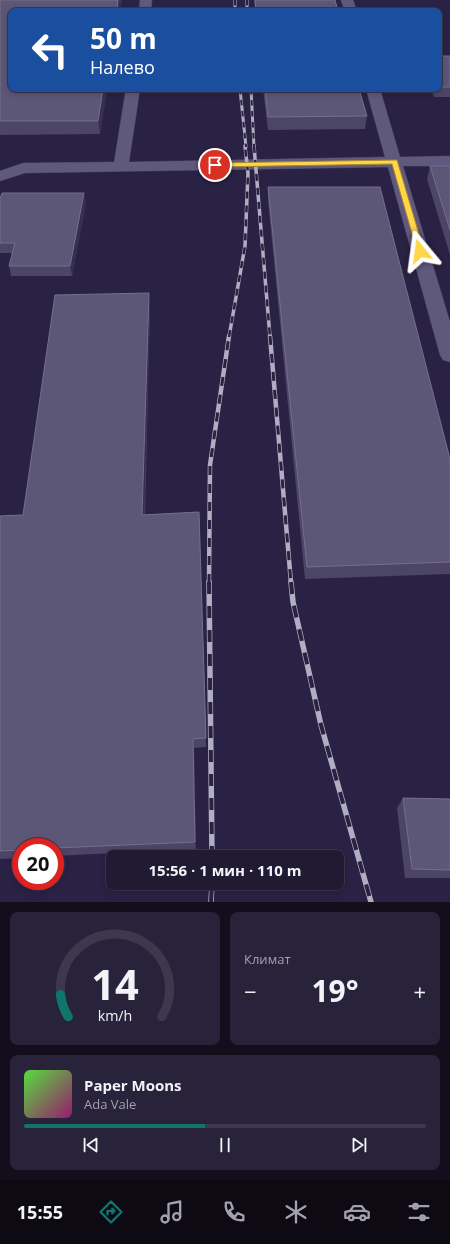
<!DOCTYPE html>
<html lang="ru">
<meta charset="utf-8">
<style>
body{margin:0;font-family:"Open Sans",sans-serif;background:#28233b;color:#f1f3f6;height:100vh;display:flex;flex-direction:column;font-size:15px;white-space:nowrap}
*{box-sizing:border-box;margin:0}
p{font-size:13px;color:#a2a1ac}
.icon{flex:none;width:22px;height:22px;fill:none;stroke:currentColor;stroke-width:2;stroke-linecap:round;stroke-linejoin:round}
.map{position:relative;height:902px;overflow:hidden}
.sheet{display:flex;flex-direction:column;gap:10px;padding:10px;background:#120e1c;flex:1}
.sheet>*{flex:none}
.top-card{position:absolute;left:8px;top:8px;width:434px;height:84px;border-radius:8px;box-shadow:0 2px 6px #0003,0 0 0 1px #3d384e;background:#1a4fa0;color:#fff;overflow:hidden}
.speed{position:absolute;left:12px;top:838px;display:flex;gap:8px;font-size:20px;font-weight:700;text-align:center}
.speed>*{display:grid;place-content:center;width:52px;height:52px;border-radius:50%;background:#201a33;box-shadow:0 2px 6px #0003,0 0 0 1px #3d384e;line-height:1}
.speed .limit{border:6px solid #d22;background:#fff;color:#111}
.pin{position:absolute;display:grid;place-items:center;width:34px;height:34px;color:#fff;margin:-17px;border:2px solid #fff;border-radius:50%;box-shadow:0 1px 4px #0007}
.me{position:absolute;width:44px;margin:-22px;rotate:344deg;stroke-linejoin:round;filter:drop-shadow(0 0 3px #0008)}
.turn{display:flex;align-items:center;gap:14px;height:84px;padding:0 16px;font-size:18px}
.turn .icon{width:52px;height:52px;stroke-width:2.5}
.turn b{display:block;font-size:28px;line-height:34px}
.big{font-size:30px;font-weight:700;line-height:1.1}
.sheet .card{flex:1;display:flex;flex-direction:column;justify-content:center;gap:6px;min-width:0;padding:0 14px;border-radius:8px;background:#28233b}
.sheet .dial{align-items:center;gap:0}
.dial svg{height:104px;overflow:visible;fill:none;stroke:#3d384e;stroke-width:7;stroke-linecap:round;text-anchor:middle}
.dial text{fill:#f1f3f6;stroke:none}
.song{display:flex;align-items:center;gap:12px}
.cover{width:48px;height:48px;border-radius:6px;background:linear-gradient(135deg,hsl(110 70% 55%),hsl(320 70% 35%))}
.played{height:4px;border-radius:2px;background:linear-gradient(90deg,#0f766e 45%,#3d384e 45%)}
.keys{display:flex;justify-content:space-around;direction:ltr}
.heat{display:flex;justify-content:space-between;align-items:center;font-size:22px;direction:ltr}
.sheet .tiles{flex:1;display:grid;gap:10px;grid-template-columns:1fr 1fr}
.card:last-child{grid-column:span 2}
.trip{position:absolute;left:106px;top:850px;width:238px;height:40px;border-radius:8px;background:#201a33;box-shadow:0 2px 6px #0003,0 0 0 1px #3d384e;font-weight:700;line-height:40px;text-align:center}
.dock{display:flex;height:64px;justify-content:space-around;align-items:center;background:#0d0a14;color:#a2a1ac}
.dock .icon{width:28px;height:28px}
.dock .selected{color:#0f766e}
.dock b{font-size:18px;color:#f1f3f6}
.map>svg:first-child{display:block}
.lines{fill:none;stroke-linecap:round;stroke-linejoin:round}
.minor-casing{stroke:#443d58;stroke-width:1}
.minor{fill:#60597e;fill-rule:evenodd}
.rail-far3-casing{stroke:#b2aec2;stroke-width:3}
.rail-far2-casing{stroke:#b2aec2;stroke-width:3.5}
.rail-far1-casing{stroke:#b2aec2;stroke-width:4.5}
.rail-casing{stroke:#b2aec2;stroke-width:5.5}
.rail-far3{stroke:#2a2244;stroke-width:2;stroke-dasharray:5.5;stroke-linecap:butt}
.rail-far2{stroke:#2a2244;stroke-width:2.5;stroke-dasharray:7;stroke-linecap:butt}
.rail-far1{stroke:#2a2244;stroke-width:3;stroke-dasharray:9;stroke-linecap:butt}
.rail{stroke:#2a2244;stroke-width:4;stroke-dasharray:12;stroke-linecap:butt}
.wall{fill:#4c4566}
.shaded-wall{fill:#372f52}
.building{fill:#5d5777;stroke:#756f8c}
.route{fill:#ffd54a;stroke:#a68a30}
</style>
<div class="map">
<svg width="450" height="902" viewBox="0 0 450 902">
<rect width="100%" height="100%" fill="#2a2244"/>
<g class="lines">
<defs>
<path id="minor" d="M140 0H152L151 11H139Z
M341 0H353L357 11H345Z
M126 89H140L129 162 385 157 366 89H380L400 157 450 156V166H403L450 322V362L443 360 440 355 388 167 25 173 0 181V171L23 163 114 162Z"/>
</defs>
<use href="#minor" class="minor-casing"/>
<use href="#minor" class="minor"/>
<defs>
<path id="rail-far3" d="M235 0V11
M247 0V11
M240 89 246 147
M251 89 254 147"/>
<path id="rail-far2" d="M254 146 270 337
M229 337 245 246 248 173 245 146"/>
<path id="rail-far1" d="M270 336 291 583
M209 583 210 465 229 336"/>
<path id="rail" d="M209 582 212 857
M291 582 293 602 321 725 371 902
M211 902 212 883"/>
</defs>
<use href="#rail-far3" class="rail-far3-casing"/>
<use href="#rail-far2" class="rail-far2-casing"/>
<use href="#rail-far1" class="rail-far1-casing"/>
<use href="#rail" class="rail-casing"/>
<use href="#rail-far3" class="rail-far3"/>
<use href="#rail-far2" class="rail-far2"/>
<use href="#rail-far1" class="rail-far1"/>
<use href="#rail" class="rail"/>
</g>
<path class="wall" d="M0 0H122L120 11 11 89H107L100 134 0 135Z
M254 0H335L338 11H255Z
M439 56H450V97H434L431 89H439Z
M263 89H359L367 116 365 129 268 130Z
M430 166H450V255L427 179Z
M268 187 450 459V574L305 579 268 200Z
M0 199 86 203 72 276H11L9 266 12 253H0Z
M150 307 145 515 199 512 206 747 194 748 196 849 55 856V847H21V858L0 859V516L23 515Z
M403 798 450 799V878H405L397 808Z"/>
<path class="shaded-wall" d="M118 0H122L120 11H117Z
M103 89H107L100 134 98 121Z
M84 193 86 203 72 276 70 266Z
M149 293 150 307 144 527 142 515Z
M193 739 194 748 196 849 195 842Z"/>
<path class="building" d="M0 0H118L117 11H11V89H103L98 121H0Z
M255 0H335L338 11H256Z
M439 56H450V87H439Z
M265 89H359L367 116 268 117Z
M430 166H450V230Z
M268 187H380L450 459V562L307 567Z
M2 193H84L70 266H9L15 243H0V199Z
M149 293 142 515 199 512 206 738 193 739 195 842 55 848V847H21V850L0 851V516L23 515 55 295Z
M403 798 450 799V870L412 869Z"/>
<path class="route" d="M397 160 424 251 423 252 420 253 417 251 392 164 215 167 212 165 215 163Z"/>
</svg>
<div class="speed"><div class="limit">20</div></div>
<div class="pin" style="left:215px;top:165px;background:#d93025"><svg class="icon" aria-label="arrive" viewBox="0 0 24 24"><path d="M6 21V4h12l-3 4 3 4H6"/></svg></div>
<svg class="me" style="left:420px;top:251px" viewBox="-20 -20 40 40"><path d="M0-17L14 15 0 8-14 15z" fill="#ffd54a" stroke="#fff" stroke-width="4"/></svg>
<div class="trip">15:56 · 1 мин · 110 m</div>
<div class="top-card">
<div class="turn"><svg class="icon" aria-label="left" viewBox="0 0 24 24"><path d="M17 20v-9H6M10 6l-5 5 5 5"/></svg><div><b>50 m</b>Налево</div></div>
</div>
</div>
<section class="sheet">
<div class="tiles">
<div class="card dial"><svg viewBox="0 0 100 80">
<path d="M14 69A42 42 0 1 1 86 69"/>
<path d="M14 69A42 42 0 0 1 8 52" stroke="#0f766e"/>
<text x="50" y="56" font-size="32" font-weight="700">14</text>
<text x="50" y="72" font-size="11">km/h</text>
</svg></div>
<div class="card"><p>Климат</p>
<div class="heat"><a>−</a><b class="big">19°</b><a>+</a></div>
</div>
<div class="card">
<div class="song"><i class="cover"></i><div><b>Paper Moons</b><p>Ada Vale</p></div></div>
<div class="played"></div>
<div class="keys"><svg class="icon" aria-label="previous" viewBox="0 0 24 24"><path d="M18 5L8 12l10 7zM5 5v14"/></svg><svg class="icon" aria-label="pause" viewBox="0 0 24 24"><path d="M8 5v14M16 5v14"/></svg><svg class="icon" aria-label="next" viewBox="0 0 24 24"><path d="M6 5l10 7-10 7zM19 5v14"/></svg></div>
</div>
</div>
</section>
<nav class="dock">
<b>15:55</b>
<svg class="icon selected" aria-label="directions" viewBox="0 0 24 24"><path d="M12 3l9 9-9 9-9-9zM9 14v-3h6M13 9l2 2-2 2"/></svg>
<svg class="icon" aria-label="music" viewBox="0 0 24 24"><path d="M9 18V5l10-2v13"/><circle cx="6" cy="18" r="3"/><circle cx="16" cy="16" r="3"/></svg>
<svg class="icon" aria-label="phone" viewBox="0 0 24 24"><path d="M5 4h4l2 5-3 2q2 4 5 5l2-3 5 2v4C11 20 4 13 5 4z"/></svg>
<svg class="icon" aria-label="climate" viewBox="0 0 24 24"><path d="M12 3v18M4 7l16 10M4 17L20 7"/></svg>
<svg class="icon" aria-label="car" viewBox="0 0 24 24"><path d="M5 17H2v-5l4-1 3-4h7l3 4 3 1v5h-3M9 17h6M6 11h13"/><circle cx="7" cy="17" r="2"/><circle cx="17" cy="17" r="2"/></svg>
<svg class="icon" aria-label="filters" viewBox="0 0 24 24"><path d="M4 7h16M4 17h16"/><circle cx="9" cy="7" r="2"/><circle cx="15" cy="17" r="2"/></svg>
</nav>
